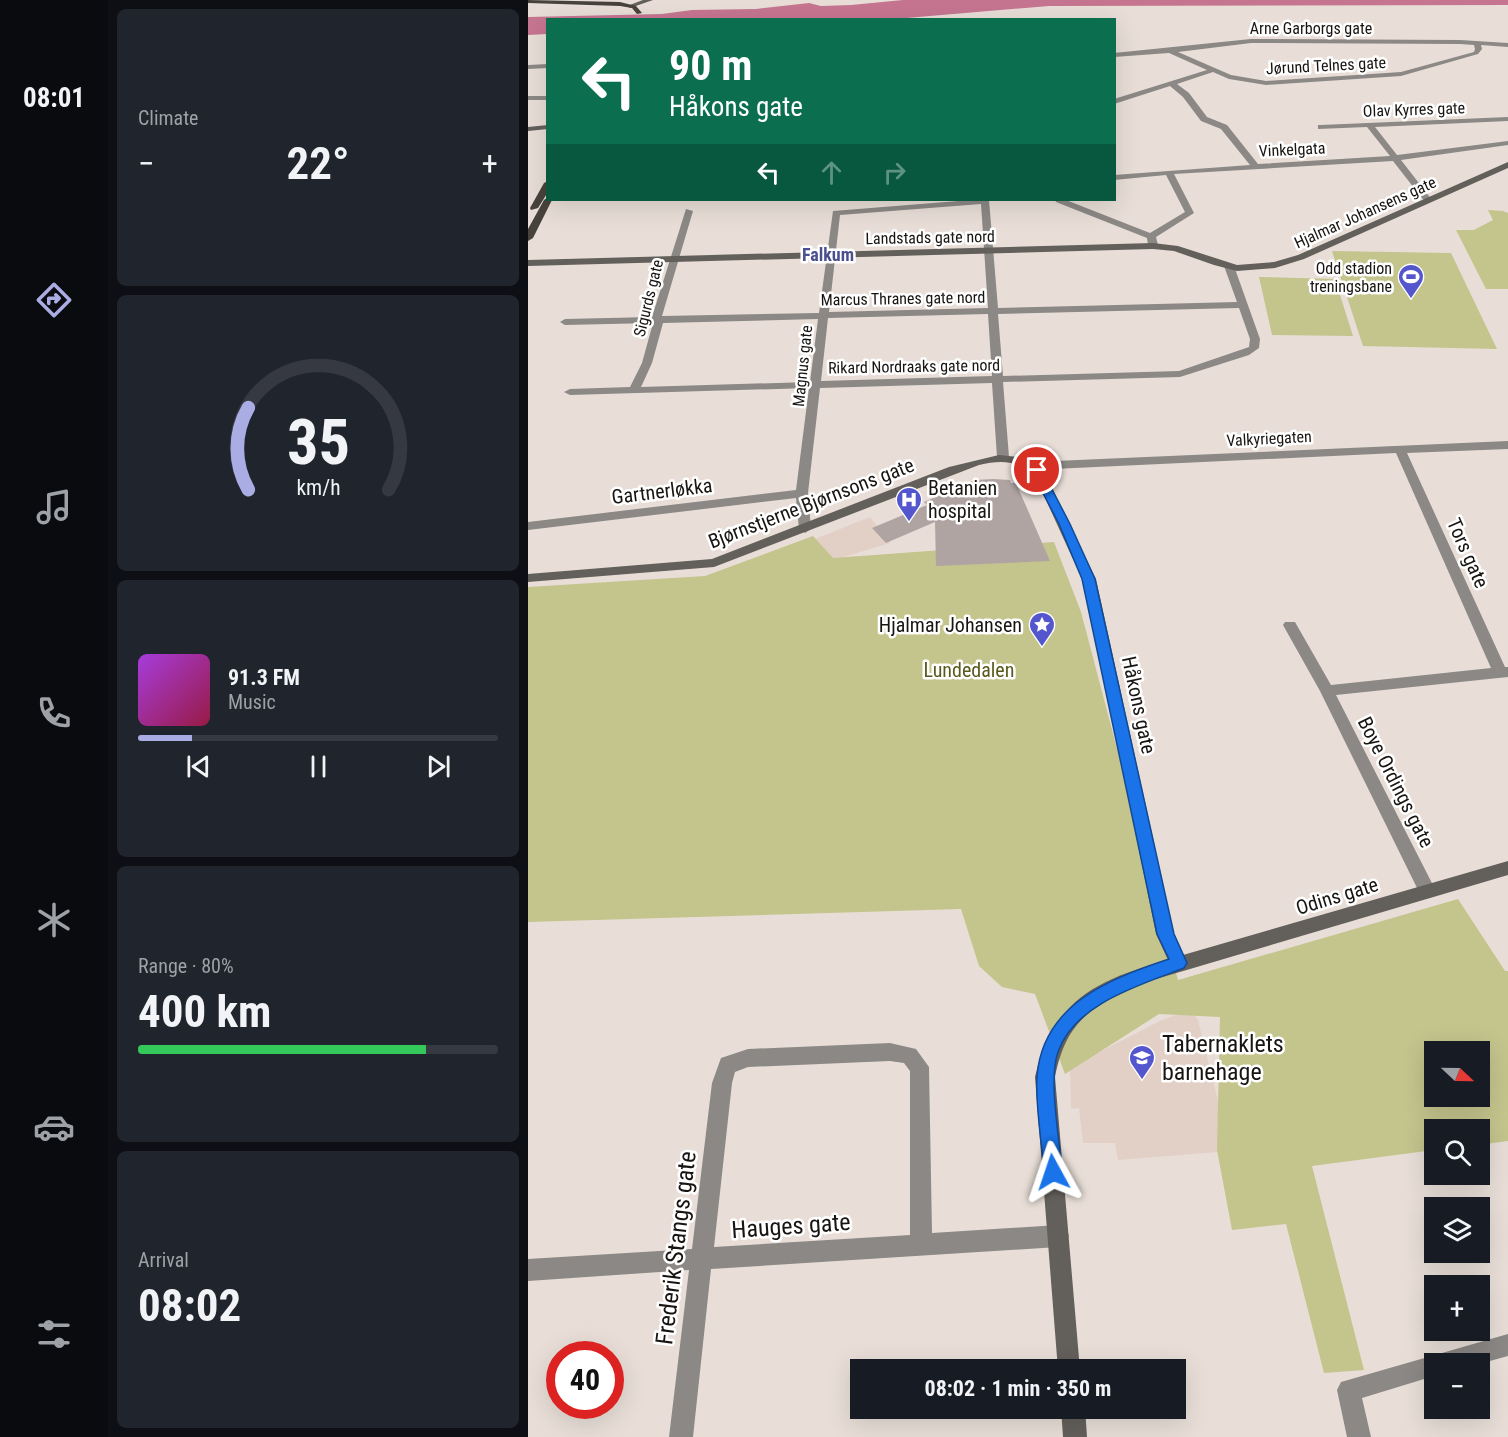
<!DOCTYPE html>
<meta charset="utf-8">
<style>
body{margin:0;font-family:"Roboto Condensed",sans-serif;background:#20242c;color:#f1f3f6;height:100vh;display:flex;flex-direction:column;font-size:22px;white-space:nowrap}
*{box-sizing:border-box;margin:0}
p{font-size:20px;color:#9ea1a6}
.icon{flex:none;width:33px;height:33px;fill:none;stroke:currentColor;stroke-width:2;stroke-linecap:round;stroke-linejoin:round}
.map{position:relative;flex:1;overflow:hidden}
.panel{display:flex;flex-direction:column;gap:9px;padding:9px;background:#0d0f14;width:420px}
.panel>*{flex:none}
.hud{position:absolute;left:18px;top:18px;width:570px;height:183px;border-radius:0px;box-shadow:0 6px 24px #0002;background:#0b6e4f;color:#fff;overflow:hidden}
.needle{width:39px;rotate:112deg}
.buttons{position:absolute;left:896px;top:1041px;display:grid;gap:12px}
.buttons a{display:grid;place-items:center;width:66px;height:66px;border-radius:0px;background:#171b24;box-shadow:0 6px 24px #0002;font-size:30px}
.speed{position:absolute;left:18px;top:1341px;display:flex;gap:12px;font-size:30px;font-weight:700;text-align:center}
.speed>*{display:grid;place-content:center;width:78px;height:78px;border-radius:50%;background:#171b24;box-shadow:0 6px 24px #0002;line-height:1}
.speed .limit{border:9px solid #d22;background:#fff;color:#111}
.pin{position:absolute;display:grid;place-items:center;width:51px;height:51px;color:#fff;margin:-26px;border:3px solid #fff;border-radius:50%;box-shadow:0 2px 6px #0007}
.me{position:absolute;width:66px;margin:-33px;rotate:355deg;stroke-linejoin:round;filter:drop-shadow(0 0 4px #0008)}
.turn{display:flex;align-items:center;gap:21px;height:126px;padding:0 24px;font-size:27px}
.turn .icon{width:78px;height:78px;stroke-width:2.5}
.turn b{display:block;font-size:42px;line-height:51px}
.lanes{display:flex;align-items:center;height:57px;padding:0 24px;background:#0003;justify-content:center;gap:30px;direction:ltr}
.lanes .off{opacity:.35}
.big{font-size:45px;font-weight:700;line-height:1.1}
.panel .card{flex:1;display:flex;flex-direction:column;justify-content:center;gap:9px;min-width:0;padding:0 21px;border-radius:9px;background:#20242c}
.panel .dial{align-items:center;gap:0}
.dial svg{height:156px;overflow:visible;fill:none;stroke:#363941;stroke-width:7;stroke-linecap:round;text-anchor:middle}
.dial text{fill:#f1f3f6;stroke:none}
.song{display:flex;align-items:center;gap:18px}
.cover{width:72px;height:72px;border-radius:9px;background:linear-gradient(135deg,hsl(280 70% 55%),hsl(340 70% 35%))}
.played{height:6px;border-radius:3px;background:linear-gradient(90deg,#aaace4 15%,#363941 15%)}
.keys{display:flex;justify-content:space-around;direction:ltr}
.heat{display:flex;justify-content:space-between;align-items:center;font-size:33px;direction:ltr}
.charge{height:9px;border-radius:4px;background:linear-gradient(90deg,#34c759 80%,#363941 0)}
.trip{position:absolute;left:322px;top:1359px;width:336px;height:60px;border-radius:0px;background:#171b24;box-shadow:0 6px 24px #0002;font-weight:700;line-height:60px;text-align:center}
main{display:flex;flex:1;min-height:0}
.menu{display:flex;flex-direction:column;width:108px;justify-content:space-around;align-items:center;background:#090b0e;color:#9ea1a6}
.menu .icon{width:42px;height:42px}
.menu .active{color:#aaace4}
.menu b{font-size:27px;color:#f1f3f6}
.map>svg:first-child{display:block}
.built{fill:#e2d0c6}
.green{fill:#c4c48d;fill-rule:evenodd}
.water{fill:#c67590}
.building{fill:#b0a4a3}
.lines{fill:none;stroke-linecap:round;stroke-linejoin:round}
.street{fill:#8b8885;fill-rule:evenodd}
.secondary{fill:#635f5a;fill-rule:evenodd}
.primary{fill:#47433c;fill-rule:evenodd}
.route{fill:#1a73e8;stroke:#114b97;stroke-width:1.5}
.labels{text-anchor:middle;stroke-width:5;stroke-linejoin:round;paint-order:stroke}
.far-street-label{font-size:16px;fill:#171411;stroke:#fff}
.far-poi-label{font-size:16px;fill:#171411;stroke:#fff;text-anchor:end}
.far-quarter-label{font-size:18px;font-weight:bold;fill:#4a508e;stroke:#fff}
.poi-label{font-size:20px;fill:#171411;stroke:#fff;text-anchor:start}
.street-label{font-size:20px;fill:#171411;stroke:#fff}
.park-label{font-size:20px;fill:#5a591c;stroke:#fff}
.near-poi-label{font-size:24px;fill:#171411;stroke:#fff;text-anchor:start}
.near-street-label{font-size:24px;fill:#171411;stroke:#fff}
</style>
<main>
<nav class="menu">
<b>08:01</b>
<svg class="icon active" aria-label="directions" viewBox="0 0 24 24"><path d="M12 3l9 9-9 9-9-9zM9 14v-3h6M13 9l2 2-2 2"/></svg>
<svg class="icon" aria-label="music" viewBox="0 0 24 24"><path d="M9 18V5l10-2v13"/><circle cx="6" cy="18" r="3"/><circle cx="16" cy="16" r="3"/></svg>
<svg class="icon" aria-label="phone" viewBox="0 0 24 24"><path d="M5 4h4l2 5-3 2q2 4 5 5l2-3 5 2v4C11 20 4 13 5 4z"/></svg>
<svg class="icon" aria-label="climate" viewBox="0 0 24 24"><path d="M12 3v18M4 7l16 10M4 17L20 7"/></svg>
<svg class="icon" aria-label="car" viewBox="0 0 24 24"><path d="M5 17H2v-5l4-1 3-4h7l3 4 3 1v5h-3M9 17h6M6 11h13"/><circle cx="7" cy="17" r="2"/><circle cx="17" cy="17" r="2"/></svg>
<svg class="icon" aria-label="filters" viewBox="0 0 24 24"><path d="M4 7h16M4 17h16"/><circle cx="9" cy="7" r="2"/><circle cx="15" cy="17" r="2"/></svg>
</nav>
<section class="panel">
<div class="card"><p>Climate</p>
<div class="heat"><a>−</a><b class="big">22°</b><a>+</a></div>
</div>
<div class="card dial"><svg viewBox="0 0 100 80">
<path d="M14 69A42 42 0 1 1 86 69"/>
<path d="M14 69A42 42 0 0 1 14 27" stroke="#aaace4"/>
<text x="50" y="56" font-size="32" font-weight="700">35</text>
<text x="50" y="72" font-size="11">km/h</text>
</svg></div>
<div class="card">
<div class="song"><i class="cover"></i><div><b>91.3 FM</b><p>Music</p></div></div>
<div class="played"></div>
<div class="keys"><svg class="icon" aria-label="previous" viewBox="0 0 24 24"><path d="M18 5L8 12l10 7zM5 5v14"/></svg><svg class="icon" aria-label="pause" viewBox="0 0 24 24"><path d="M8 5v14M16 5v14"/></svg><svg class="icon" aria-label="next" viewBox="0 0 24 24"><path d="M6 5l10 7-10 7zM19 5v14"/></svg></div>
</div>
<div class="card"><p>Range · 80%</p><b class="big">400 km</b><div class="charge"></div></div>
<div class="card"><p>Arrival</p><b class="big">08:02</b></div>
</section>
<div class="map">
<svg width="980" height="1437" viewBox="0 0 980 1437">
<rect width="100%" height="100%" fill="#e8ded7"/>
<path class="built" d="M342 517 362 543 299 562 272 545Z
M662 1010 670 1020 693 1113 740 1148 590 1160 587 1143H555L551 1108 543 1109 542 1067 634 1020Z"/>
<path class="green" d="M960 210 975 211 980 213V289H958L928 230H946L965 220Z
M804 251 923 253 969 349 835 346Z
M731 277 807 279 825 336 744 335Z
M285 536 305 558 526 542 553 612 650 980 930 899 977 971H980V1141L951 1145V1130H906V1150L784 1166 836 1370 796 1373 758 1224 704 1230 689 1150 692 1017 631 1014 537 1074 507 994 474 987 451 966 433 909 0 922V587L177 576ZM906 1052H951V1096H906Z"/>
<path class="water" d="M375 0H980V5L521 6 355 20H20L19 34 0 35V17L134 14 164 10 228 9 281 3 293 6 323 5Z"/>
<path class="building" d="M465 479 482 480 483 483H488L522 561 408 566 407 522 358 543 344 528 399 505 396 502 447 480Z"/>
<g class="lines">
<path class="street" d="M723 39 932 40 980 43V47L953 45 954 49 950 54 873 76 738 85 701 79 685 72 649 84 661 93 679 117 699 125 730 164 862 156 839 127 790 129V125H793L980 117V121L847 127 869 155 980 141V145L873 160 904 200 900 203 897 202 865 161 646 174 666 213 628 237 630 245 625 248 620 245 619 238 528 202 527 200H538L622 233 657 212 638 175 586 180V175L722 165 693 129 673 121 655 97 642 86 586 104V99L679 70 641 53 586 57V53ZM723 43 932 44 946 45 947 49 946 52 873 72 738 81 703 75 650 52Z
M20 64V68L0 69V65Z
M0 96H20V100H0Z
M443 200H461L470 308 709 302 696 266 701 263 706 266 732 339 731 348 721 355 652 377 475 382 481 457 475 461 469 457 464 383 292 388 280 493 283 529 277 533 271 529 268 498 0 530V522L268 490 281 388 42 395 36 392 42 389 102 387 114 363 125 323 37 325 32 322 37 319 124 317 158 209 165 211 134 316 291 313 305 211ZM453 204 460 308 301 312 312 215ZM711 308 722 339 721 347 651 371 475 376 470 314ZM460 314 464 376 293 381 300 318ZM290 319 282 382 113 387 124 363 135 323Z
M980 441V449L879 453 977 667H980V677L808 695 908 891 905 896 899 898 893 896 792 691 755 625 757 622H767L803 685 963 668 868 453 504 470 498 466 504 462Z
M362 1043 388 1049 401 1067 404 1233 530 1225 538 1228 541 1236 538 1244 530 1247 183 1269 165 1437H141L161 1270 0 1281V1259L164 1249 184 1083 193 1058 220 1049ZM362 1061 376 1063 382 1071V1235L186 1247 204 1083 207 1072 220 1067Z
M980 1334V1356L951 1364H906V1376L834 1398 843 1437H819L809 1390 813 1382Z"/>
<path class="secondary" d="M115 0H125L102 8 99 6Z
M20 125V129L0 131V127Z
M980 162V168L776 259 747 268 709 271 686 265 646 251 625 249 0 266V260L625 243 650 246 709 265 746 262 770 255Z
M471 455 498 458 516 472 568 579 646 934 655 955 980 861V875L618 982C566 1006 539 1017 527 1077L552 1370H530L507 1077C525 1000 568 980 640 960L628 934 562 608 554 579 507 476C490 460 473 460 451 465L186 567 0 582V574L184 559 421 467Z
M533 1408H557L559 1437H535Z"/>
<path class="primary" d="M0 0 92 2 108 6 114 13 109 14 104 8 92 6 0 3Z
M20 181V192L10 208 3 210 2 208 16 183Z
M20 197 24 200 5 238 0 241V229L16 200Z"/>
</g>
<path class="route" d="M509 466 514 470 542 524 567 579 646 934 659 963 656 968C613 985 547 1003 530 1052 520 1080 532 1141 534 1172L532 1178 525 1181 519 1178 516 1172C514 1143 507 1104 509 1076 515 1004 581 979 641 959L629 934 554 579 531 524 503 470Z"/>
<defs>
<symbol id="stadium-pin" viewBox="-11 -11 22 30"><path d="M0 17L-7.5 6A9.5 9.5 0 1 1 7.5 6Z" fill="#5456cd" stroke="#fff"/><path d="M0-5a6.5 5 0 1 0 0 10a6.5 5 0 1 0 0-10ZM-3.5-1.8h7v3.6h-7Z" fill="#fff"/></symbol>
<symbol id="hospital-pin" viewBox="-11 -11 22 30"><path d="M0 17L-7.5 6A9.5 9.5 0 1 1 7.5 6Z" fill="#5456cd" stroke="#fff"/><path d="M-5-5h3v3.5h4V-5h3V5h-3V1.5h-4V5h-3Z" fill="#fff"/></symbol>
<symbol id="sight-pin" viewBox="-11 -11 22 30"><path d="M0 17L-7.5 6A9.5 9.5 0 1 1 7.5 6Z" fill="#5456cd" stroke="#fff"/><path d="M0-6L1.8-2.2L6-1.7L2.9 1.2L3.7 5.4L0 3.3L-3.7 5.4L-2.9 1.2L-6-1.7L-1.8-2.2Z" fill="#fff"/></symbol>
<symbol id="school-pin" viewBox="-11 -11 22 30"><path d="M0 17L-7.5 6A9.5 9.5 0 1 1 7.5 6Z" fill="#5456cd" stroke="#fff"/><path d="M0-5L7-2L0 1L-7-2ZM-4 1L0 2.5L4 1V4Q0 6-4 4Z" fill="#fff"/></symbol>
</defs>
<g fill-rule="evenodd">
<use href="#stadium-pin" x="868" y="262" width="30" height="40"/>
<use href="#hospital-pin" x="366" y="485" width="30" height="40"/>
<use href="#sight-pin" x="499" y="610" width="30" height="40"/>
<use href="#school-pin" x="599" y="1043" width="30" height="40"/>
</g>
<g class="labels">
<g class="far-street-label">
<text x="783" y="34">Arne Garborgs gate</text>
<text transform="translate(798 65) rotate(-3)" y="6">Jørund Telnes gate</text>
<text transform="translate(886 109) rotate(-2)" y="6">Olav Kyrres gate</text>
<text transform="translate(764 149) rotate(-3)" y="6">Vinkelgata</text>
<text transform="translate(837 212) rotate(-24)" y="6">Hjalmar Johansens gate</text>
<text transform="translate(402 237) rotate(-1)" y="6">Landstads gate nord</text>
<text transform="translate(120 298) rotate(-76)" y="6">Sigurds gate</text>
<text transform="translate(375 298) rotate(-1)" y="6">Marcus Thranes gate nord</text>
<text transform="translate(274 366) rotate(-84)" y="6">Magnus gate</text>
<text transform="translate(386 366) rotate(-1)" y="6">Rikard Nordraaks gate nord</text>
<text transform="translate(741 438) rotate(-3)" y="6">Valkyriegaten</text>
</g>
<g class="far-poi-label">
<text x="864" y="274">Odd stadion<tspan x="864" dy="18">treningsbane</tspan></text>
</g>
<g class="far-quarter-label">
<text x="300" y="261">Falkum</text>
</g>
<g class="poi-label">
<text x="400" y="495">Betanien<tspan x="400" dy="23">hospital</tspan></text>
<text x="494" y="632" text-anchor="end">Hjalmar Johansen</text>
</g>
<g class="street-label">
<text transform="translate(134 491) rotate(-7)" y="7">Gartnerløkka</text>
<text transform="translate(283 503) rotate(-21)" y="7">Bjørnstjerne Bjørnsons gate</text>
<text transform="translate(940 553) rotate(66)" y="7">Tors gate</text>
<text transform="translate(611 705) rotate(78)" y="7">Håkons gate</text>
<text transform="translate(868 782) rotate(63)" y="7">Boye Ordings gate</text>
<text transform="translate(809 896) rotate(-17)" y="7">Odins gate</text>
</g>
<g class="park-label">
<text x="441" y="677">Lundedalen</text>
</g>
<g class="near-poi-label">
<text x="634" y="1052">Tabernaklets<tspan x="634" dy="28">barnehage</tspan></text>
</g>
<g class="near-street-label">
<text transform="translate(263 1226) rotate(-4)" y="8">Hauges gate</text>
<text transform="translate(148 1248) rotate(-83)" y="8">Frederik Stangs gate</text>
</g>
</g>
</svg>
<div class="buttons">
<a><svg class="needle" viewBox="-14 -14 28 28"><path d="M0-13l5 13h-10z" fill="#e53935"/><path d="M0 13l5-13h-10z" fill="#9ea1a6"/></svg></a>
<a><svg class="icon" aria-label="search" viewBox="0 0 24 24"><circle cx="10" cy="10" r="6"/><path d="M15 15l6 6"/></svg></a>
<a><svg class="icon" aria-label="layers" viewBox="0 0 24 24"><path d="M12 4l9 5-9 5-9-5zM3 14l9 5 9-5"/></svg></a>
<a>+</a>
<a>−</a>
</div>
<div class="speed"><div class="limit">40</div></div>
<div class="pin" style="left:509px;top:470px;background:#d93025"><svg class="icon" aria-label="arrive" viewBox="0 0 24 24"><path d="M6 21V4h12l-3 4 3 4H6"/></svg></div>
<svg class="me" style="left:525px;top:1172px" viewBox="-20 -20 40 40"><path d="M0-17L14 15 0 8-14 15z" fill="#1a73e8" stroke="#fff" stroke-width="4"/></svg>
<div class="trip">08:02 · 1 min · 350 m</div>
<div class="hud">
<div class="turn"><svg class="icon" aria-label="left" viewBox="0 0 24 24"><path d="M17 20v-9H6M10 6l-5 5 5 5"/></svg><div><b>90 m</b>Håkons gate</div></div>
<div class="lanes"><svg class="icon" aria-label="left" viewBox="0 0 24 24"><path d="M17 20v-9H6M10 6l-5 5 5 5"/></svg><svg class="icon off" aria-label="ahead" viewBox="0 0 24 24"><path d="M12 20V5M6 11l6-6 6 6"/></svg><svg class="icon off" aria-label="right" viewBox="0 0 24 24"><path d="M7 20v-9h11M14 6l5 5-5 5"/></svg></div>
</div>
</div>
</main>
